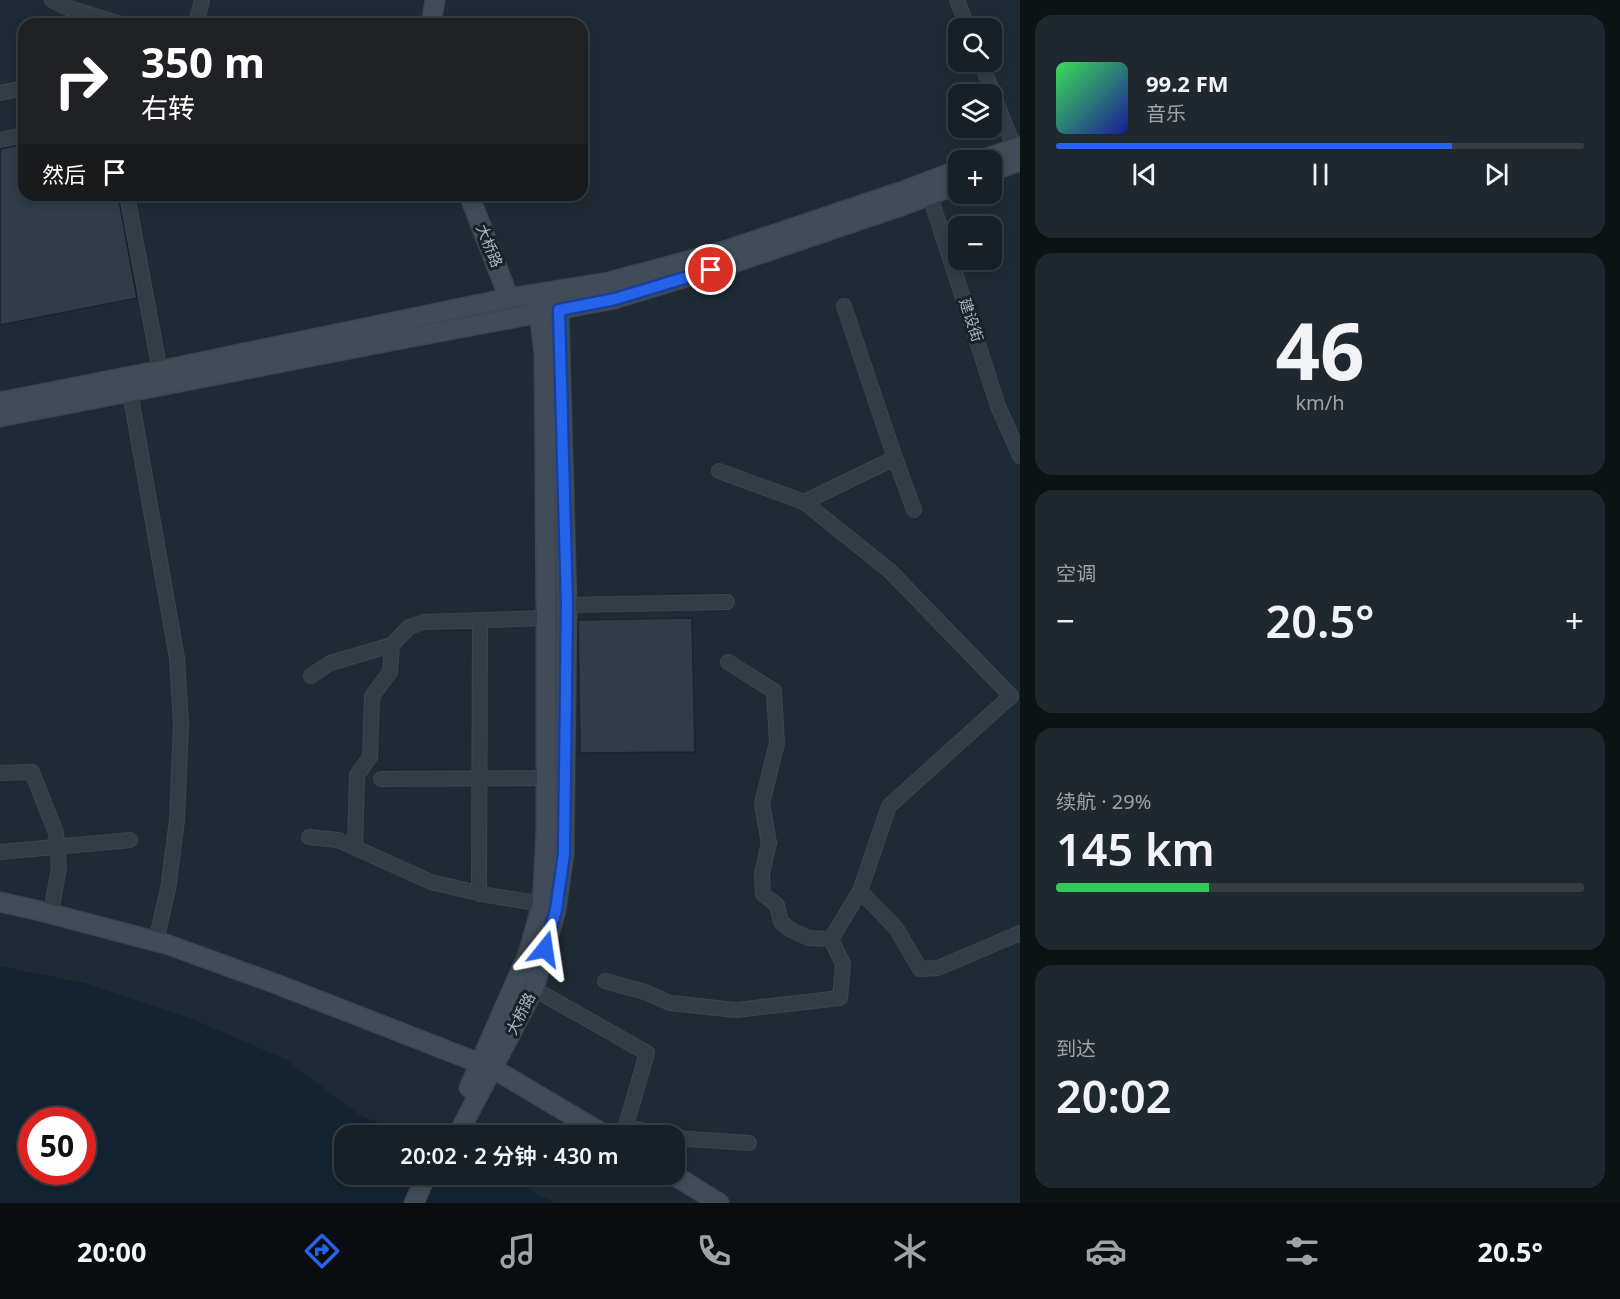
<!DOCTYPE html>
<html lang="zh">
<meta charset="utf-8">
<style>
body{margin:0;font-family:"Noto Sans","Noto Sans SC",sans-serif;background:#20282f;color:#f1f3f6;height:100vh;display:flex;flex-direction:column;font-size:22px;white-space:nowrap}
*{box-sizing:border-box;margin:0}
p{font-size:20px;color:#9ea3a7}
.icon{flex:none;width:33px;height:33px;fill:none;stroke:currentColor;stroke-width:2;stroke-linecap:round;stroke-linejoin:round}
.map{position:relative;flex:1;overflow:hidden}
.panel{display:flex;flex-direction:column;gap:15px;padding:15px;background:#0d1215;width:600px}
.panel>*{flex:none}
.top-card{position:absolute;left:18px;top:18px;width:570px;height:183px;border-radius:18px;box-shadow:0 3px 9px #0003,0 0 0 2px #363e44;background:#202124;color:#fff;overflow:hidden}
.tools{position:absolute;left:948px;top:18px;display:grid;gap:12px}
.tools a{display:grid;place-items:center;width:54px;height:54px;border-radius:12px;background:#172027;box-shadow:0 3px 9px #0003,0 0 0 2px #363e44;font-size:30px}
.speed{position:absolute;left:18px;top:1107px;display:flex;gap:12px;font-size:30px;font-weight:700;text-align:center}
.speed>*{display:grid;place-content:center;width:78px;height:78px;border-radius:50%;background:#172027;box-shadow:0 3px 9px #0003,0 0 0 2px #363e44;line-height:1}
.speed .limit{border:9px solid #d22;background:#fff;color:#111}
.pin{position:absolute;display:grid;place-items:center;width:51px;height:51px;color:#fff;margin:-26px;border:3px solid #fff;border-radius:50%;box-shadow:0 2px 6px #0007}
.me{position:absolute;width:66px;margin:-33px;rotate:15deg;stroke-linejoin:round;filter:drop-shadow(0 0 4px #0008)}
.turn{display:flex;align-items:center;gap:21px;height:126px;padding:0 24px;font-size:27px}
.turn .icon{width:78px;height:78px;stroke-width:2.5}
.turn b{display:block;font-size:42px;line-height:51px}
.then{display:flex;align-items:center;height:57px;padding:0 24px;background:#0003;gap:12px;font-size:22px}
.big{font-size:45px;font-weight:600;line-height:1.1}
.panel .widget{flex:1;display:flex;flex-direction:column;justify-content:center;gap:9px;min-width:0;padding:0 21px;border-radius:18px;background:#20282f}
.panel .dial{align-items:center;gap:0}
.dial b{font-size:78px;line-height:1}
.song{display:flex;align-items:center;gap:18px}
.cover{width:72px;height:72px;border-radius:9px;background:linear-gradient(135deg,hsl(130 70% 55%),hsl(240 70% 35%))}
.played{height:6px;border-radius:3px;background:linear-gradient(90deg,#2563eb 75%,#363e44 75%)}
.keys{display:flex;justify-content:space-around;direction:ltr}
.heat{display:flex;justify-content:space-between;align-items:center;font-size:33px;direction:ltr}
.charge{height:9px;border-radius:4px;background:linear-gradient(90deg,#34c759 29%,#363e44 0)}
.trip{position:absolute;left:334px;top:1125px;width:351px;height:60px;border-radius:18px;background:#172027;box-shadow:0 3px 9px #0003,0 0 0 2px #363e44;font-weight:600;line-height:60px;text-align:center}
.tabs{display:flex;height:96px;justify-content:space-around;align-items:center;background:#090d10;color:#9ea3a7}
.tabs .icon{width:42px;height:42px}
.tabs .current{color:#2563eb}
.tabs b{font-size:27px;color:#f1f3f6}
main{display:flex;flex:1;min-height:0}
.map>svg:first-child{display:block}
.water{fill:#142331;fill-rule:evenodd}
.building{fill:#2e3d48;stroke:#1a242b;stroke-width:1.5}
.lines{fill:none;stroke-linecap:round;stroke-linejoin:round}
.street-casing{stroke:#3c464e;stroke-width:16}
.secondary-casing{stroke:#3c464e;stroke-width:21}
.street{stroke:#323d45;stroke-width:14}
.secondary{stroke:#414c58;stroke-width:18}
.route-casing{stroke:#184099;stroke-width:15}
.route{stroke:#2563eb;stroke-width:10}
.labels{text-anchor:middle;stroke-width:6;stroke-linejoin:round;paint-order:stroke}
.street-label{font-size:15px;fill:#acb8c2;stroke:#182229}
</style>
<main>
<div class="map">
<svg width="1020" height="1203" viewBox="0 0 1020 1203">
<rect width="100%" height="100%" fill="#1f2b34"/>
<path class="water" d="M0 966 85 983 187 1017 285 1059 361 1116 394 1128 428 1135 345 1136V1174L501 1175 555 1203H0ZM32 1120H82V1172H32Z"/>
<path class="building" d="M24 144V195H118L137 298 0 325V149Z
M692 618 695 752 580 753 578 620Z"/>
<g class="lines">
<defs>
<path id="street" d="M52 0 63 6 120 24
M957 0 968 28
M196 24 202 0
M981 62 1014 148
M0 93 24 88
M0 140 24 135
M927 187 998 406 1020 456
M127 195 160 371
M844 306 895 458 914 510
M127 382 130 392 177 658 181 723 177 820 168 889 156 941
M719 471 804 502 895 458
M567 605 727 602
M728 662 774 691 777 743 762 804 769 843 762 873 763 894 777 905 781 922 791 930 809 938 831 939
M311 676 330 663 392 645 409 627 424 622 546 618
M0 773 32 772 56 833 59 867 51 913
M381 779 546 778
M309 837 338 840 431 882 487 895 542 904
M355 848 357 775 370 757 372 696 390 672 392 645
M0 852 130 840
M860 891 896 928 920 969 938 968 1020 933
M479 894 480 620
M605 981 645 992 670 1003 736 1010 840 998 843 964 831 939 860 891 889 806 1011 696 890 571 804 502
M534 989 647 1053 623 1136
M626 1126 661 1136
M675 1138 749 1143"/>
<path id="secondary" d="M431 24 435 0
M982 160 1020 146
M992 171 1020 161
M469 195 509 298
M0 402 177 367 509 298 609 282 721 252 903 191 958 170
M0 417 386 342 614 299 730 264 907 204 958 184
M0 902 40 911 166 944 279 985 492 1068 607 1136
M469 1088 528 954 542 904 546 832V618L544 354 538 303
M457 1136 534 989 556 910 564 854 567 605 559 310 557 299
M672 1174 719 1203
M414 1203 427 1174"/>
</defs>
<use href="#street" class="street-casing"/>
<use href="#secondary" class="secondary-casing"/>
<use href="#street" class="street"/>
<use href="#secondary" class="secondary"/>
</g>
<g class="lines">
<defs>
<path id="route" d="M545 949 556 910 564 854 567 605 559 310 615 299 711 270"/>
</defs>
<use href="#route" class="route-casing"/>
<use href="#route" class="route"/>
</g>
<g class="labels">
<g class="street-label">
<text transform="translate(489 246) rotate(68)" y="5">大桥路</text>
<text transform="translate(971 320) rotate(72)" y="5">建设街</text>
<text transform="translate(521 1014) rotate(-63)" y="5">大桥路</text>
</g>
</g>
</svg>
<div class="tools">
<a><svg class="icon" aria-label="search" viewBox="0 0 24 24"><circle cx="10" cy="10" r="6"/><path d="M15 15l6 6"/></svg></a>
<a><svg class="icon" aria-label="layers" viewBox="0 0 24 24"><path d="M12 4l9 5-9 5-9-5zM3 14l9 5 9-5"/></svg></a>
<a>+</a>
<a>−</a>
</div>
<div class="speed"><div class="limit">50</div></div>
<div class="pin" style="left:711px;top:270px;background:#d93025"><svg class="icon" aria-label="arrive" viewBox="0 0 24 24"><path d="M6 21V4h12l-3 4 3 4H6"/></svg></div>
<svg class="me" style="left:545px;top:949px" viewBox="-20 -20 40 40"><path d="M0-17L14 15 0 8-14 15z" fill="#2563eb" stroke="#fff" stroke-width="4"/></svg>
<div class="trip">20:02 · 2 分钟 · 430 m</div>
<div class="top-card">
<div class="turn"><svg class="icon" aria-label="right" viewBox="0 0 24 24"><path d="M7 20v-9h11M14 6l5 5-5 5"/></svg><div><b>350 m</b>右转</div></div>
<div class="then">然后<svg class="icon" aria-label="arrive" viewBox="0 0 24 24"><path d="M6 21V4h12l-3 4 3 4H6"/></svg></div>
</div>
</div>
<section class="panel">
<div class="widget">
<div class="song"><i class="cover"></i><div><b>99.2 FM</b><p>音乐</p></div></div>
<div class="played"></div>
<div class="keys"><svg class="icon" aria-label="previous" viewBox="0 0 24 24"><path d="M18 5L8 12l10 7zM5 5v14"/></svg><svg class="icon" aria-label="pause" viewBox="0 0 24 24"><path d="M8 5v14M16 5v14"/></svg><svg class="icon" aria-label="next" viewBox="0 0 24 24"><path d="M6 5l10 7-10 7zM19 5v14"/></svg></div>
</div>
<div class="widget dial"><b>46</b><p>km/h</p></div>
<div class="widget"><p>空调</p>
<div class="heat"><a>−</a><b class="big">20.5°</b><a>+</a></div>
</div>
<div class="widget"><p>续航 · 29%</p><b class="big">145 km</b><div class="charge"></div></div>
<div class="widget"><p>到达</p><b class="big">20:02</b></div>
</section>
</main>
<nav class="tabs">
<b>20:00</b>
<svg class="icon current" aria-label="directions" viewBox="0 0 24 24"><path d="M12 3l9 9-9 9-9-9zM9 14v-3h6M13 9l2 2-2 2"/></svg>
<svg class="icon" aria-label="music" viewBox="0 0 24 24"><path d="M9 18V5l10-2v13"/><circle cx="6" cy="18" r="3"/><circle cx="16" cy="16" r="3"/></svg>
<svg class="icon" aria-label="phone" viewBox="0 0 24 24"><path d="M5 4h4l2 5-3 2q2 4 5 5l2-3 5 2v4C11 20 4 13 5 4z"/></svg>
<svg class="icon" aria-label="climate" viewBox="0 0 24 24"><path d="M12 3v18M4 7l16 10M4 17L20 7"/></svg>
<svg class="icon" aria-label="car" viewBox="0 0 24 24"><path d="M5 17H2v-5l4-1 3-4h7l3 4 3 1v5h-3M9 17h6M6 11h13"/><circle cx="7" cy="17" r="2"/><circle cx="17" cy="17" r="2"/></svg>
<svg class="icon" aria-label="filters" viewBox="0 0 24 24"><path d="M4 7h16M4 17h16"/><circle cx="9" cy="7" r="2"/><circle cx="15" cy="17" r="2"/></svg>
<b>20.5°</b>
</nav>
